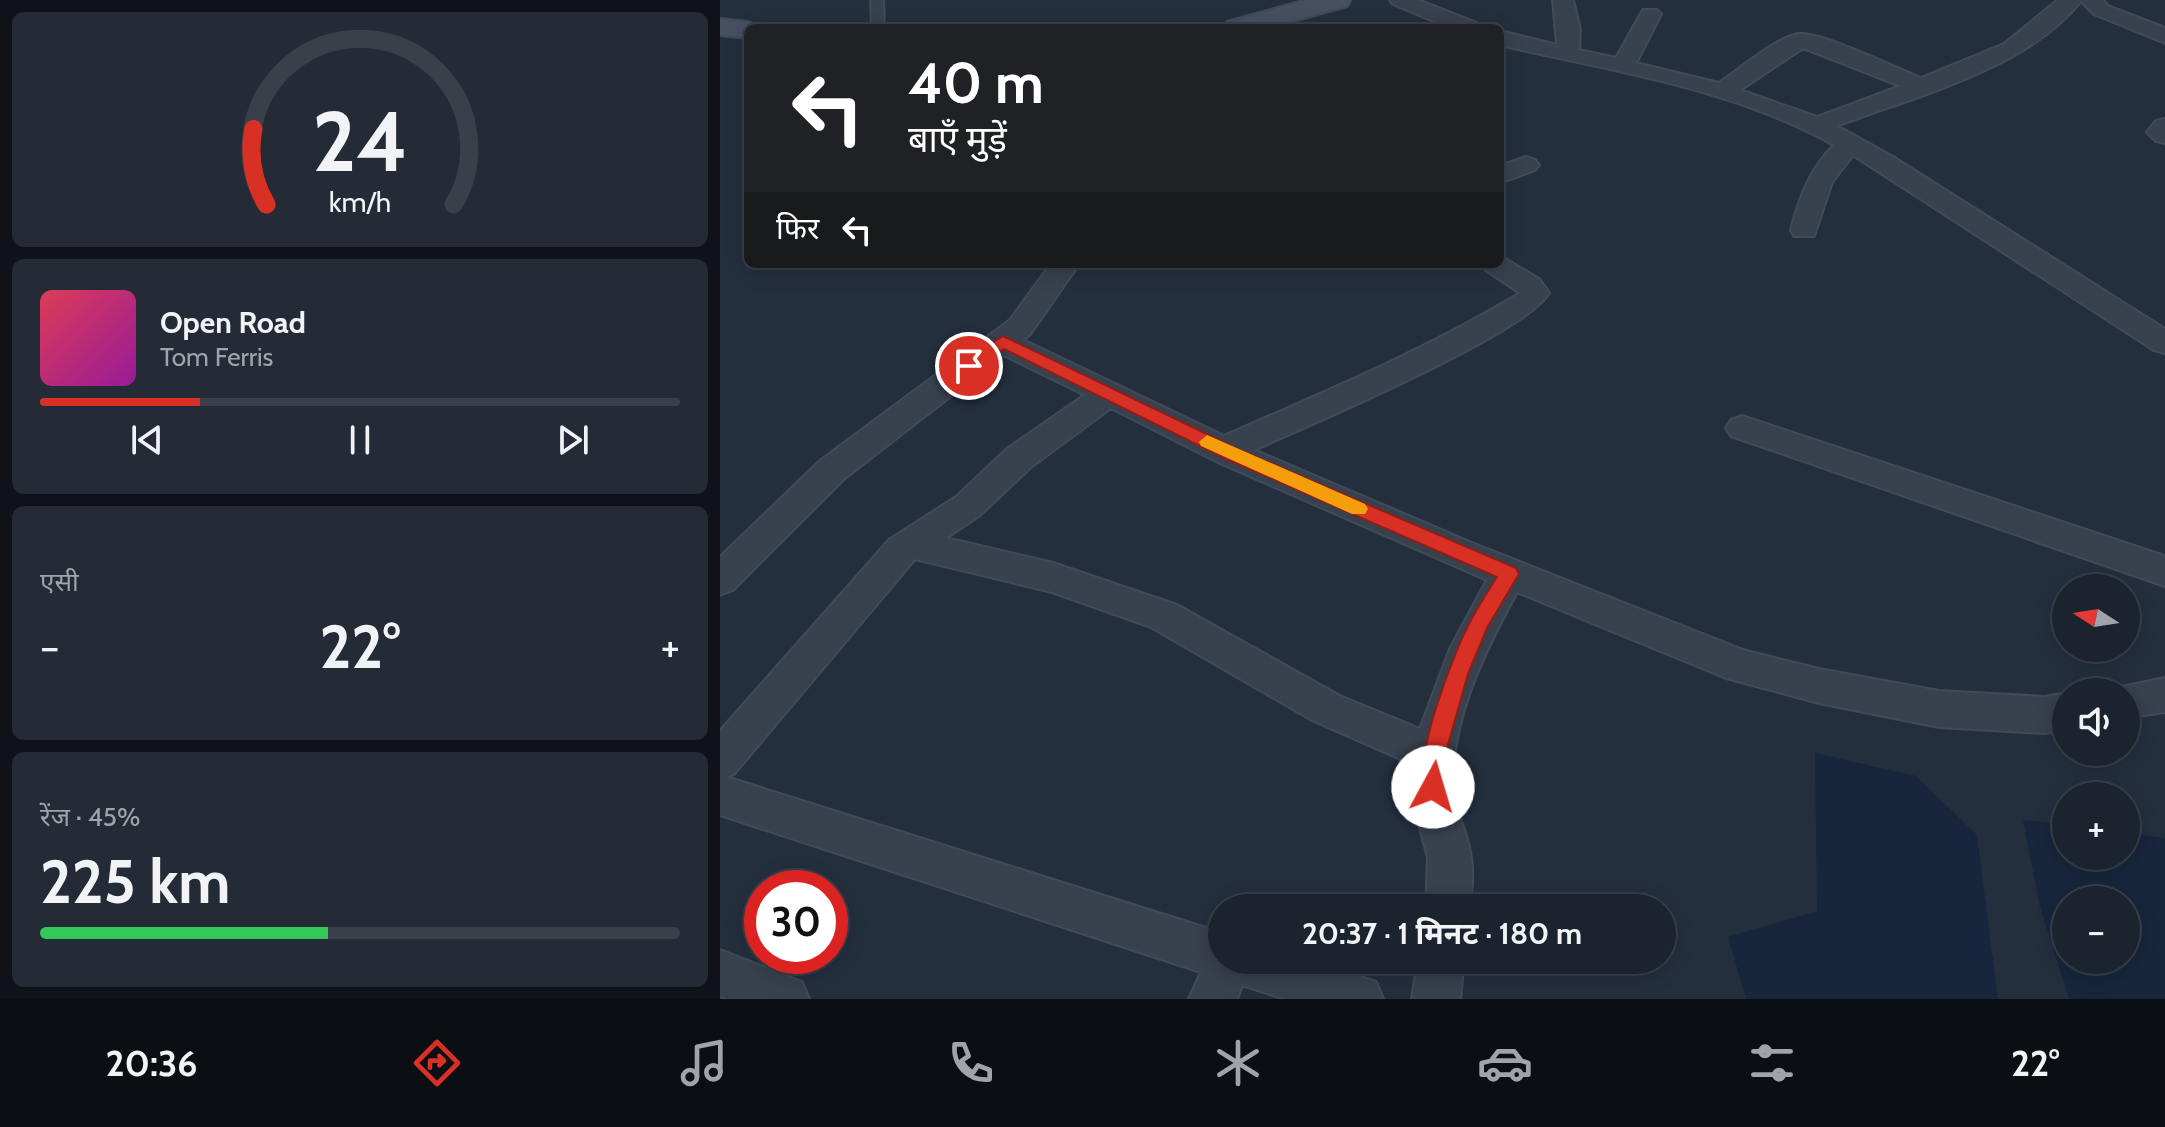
<!DOCTYPE html>
<html lang="hi">
<meta charset="utf-8">
<style>
body{margin:0;font-family:Cabin,"Noto Sans Devanagari",sans-serif;background:#242b36;color:#f1f3f6;height:100vh;display:flex;flex-direction:column;font-size:30px;white-space:nowrap}
*{box-sizing:border-box;margin:0}
p{font-size:26px;color:#a0a4aa}
.icon{flex:none;width:44px;height:44px;fill:none;stroke:currentColor;stroke-width:2;stroke-linecap:round;stroke-linejoin:round}
.map{position:relative;flex:1;overflow:hidden}
.side{display:flex;flex-direction:column;gap:12px;padding:12px;background:#0f1319;width:720px}
.side>*{flex:none}
.guide{position:absolute;left:24px;top:24px;width:760px;height:244px;border-radius:12px;box-shadow:0 4px 20px #0003,0 0 0 2px #39404a;background:#202124;color:#fff;overflow:hidden}
.needle{width:52px;rotate:282deg}
.controls{position:absolute;left:1332px;top:574px;display:grid;gap:16px}
.controls a{display:grid;place-items:center;width:88px;height:88px;border-radius:50%;background:#1b232e;box-shadow:0 4px 20px #0003,0 0 0 2px #39404a;font-size:40px}
.speed{position:absolute;left:24px;top:870px;display:flex;gap:16px;font-size:40px;font-weight:700;text-align:center}
.speed>*{display:grid;place-content:center;width:104px;height:104px;border-radius:50%;background:#1b232e;box-shadow:0 4px 20px #0003,0 0 0 2px #39404a;line-height:1}
.speed .limit{border:12px solid #d22;background:#fff;color:#111}
.pin{position:absolute;display:grid;place-items:center;width:68px;height:68px;color:#fff;margin:-34px;border:4px solid #fff;border-radius:50%;box-shadow:0 2px 8px #0007}
.me{position:absolute;width:88px;margin:-44px;rotate:6deg;stroke-linejoin:round;filter:drop-shadow(0 0 6px #0008)}
.turn{display:flex;align-items:center;gap:28px;height:168px;padding:0 32px;font-size:36px}
.turn .icon{width:104px;height:104px;stroke-width:2.5}
.turn b{display:block;font-size:56px;line-height:68px}
.then{display:flex;align-items:center;height:76px;padding:0 32px;background:#0003;gap:16px;font-size:30px}
.big{font-size:60px;font-weight:700;line-height:1.1}
.side .card{flex:1;display:flex;flex-direction:column;justify-content:center;gap:12px;min-width:0;padding:0 28px;border-radius:12px;background:#242b36}
.side .dial{align-items:center;gap:0}
.dial svg{height:208px;overflow:visible;fill:none;stroke:#39404a;stroke-width:7;stroke-linecap:round;text-anchor:middle}
.dial text{fill:#f1f3f6;stroke:none}
.song{display:flex;align-items:center;gap:24px}
.cover{width:96px;height:96px;border-radius:12px;background:linear-gradient(135deg,hsl(350 70% 55%),hsl(300 70% 35%))}
.played{height:8px;border-radius:4px;background:linear-gradient(90deg,#d93025 25%,#39404a 25%)}
.keys{display:flex;justify-content:space-around;direction:ltr}
.heat{display:flex;justify-content:space-between;align-items:center;font-size:44px;direction:ltr}
.charge{height:12px;border-radius:6px;background:linear-gradient(90deg,#34c759 45%,#39404a 0)}
.trip{position:absolute;left:488px;top:894px;width:468px;height:80px;border-radius:40px;background:#1b232e;box-shadow:0 4px 20px #0003,0 0 0 2px #39404a;font-weight:700;line-height:80px;text-align:center}
.menu{display:flex;height:128px;justify-content:space-around;align-items:center;background:#0b0e12;color:#a0a4aa}
.menu .icon{width:56px;height:56px}
.menu .selected{color:#d93025}
.menu b{font-size:36px;color:#f1f3f6}
main{display:flex;flex:1;min-height:0}
.map>svg:first-child{display:block}
.water{fill:#17263c;fill-rule:evenodd}
.lines{fill:none;stroke-linecap:round;stroke-linejoin:round}
.lane-casing{stroke:#414a57;stroke-width:4}
.street-casing{stroke:#414a57;stroke-width:4}
.secondary-casing{stroke:#414a57;stroke-width:4}
.lane{fill:#38414e;fill-rule:evenodd}
.street{fill:#38414e;fill-rule:evenodd}
.secondary{fill:#465061;fill-rule:evenodd}
.route{fill:#d93025;stroke:#8d1f18;stroke-width:2}
.slow{fill:#f59e0b}
</style>
<main>
<section class="side">
<div class="card dial"><svg viewBox="0 0 100 80">
<path d="M14 69A42 42 0 1 1 86 69"/>
<path d="M14 69A42 42 0 0 1 9 40" stroke="#d93025"/>
<text x="50" y="56" font-size="32" font-weight="700">24</text>
<text x="50" y="72" font-size="11">km/h</text>
</svg></div>
<div class="card">
<div class="song"><i class="cover"></i><div><b>Open Road</b><p>Tom Ferris</p></div></div>
<div class="played"></div>
<div class="keys"><svg class="icon" aria-label="previous" viewBox="0 0 24 24"><path d="M18 5L8 12l10 7zM5 5v14"/></svg><svg class="icon" aria-label="pause" viewBox="0 0 24 24"><path d="M8 5v14M16 5v14"/></svg><svg class="icon" aria-label="next" viewBox="0 0 24 24"><path d="M6 5l10 7-10 7zM19 5v14"/></svg></div>
</div>
<div class="card"><p>एसी</p>
<div class="heat"><a>−</a><b class="big">22°</b><a>+</a></div>
</div>
<div class="card"><p>रेंज · 45%</p><b class="big">225 km</b><div class="charge"></div></div>
</section>
<div class="map">
<svg width="1445" height="999" viewBox="0 0 1445 999">
<rect width="100%" height="100%" fill="#242f3e"/>
<path class="water" d="M1095 753 1196 776 1257 835 1278 999H1026L1008 937 1097 911Z
M1303 820 1346 825V856H1406V833L1445 838V999H1349L1320 907ZM1346 900H1406V960H1346Z"/>
<g class="lines">
<defs>
<path id="lane" d="M151 0H163L164 28H152Z"/>
<path id="street" d="M670 0H698L757 23 760 28H730L673 4Z
M833 0H853L860 30 859 50 896 58 923 10H937L941 14 916 63 999 83C1020 69 1054 39 1078 34 1099 31 1178 69 1201 78L1284 44 1338 0H1383L1388 6 1445 28V43L1374 14 1361 1C1307 69 1195 96 1117 126L1173 157 1445 329V353L1434 350 1133 155 1112 182 1094 236H1074L1071 230C1079 198 1090 169 1114 145 1013 88 891 71 780 45V31L837 45ZM1083 48 1180 86 1097 117 1020 90Z
M553 21 561 22 565 28 542 27Z
M1445 119V143L1436 141 1427 132 1436 121Z
M806 157 815 160 819 165 815 170 780 183V166Z
M780 256 819 279 829 293C805 334 589 425 534 450L752 543 1023 650 1099 669 1219 691 1325 697 1346 693V729L1325 733 1219 727 1099 703 1006 678 797 592C765 651 727 725 734 794 736 812 745 829 749 847 754 867 752 888 750 908H706L708 858 693 801 694 765 592 720 431 627 332 592 195 559 14 774 6 777 502 933V960H589L656 982 663 999H565L522 985 517 999H469L481 972 0 815V731L169 540 236 497 287 449 365 395 284 355 125 478 13 590 0 595V557L101 460 290 320 331 264H359L310 334 303 340 504 436C604 392 706 350 800 293L766 270 762 264H780ZM391 408 500 463 767 580 730 649 700 729 620 696 457 605 333 563 226 538 260 515 311 467Z
M1022 416 1445 556V586L1011 436 1006 428 1011 420Z
M1445 678V712L1406 718V692H1391L1392 689Z
M0 950 82 982 89 999H7L0 996Z
M698 960H744L740 999H692Z"/>
<path id="secondary" d="M587 0H630L627 6 548 28H503L507 22Z
M0 19 28 22 41 28H28V38L0 35Z"/>
</defs>
<use href="#lane" class="lane-casing"/>
<use href="#street" class="street-casing"/>
<use href="#secondary" class="secondary-casing"/>
<use href="#lane" class="lane"/>
<use href="#street" class="street"/>
<use href="#secondary" class="secondary"/>
</g>
<path class="route" d="M283 336 518 449 796 568 799 574 767 628 748 674 726 752 721 794 713 797 705 794C691 763 734 651 751 620 759 605 768 591 777 577L506 459 284 349 255 370H243V362Z"/>
<path class="slow" d="M487 435 645 504 648 509 645 514H632L481 446 479 442Z"/>
</svg>
<div class="controls">
<a><svg class="needle" viewBox="-14 -14 28 28"><path d="M0-13l5 13h-10z" fill="#e53935"/><path d="M0 13l5-13h-10z" fill="#a0a4aa"/></svg></a>
<a><svg class="icon" aria-label="sound" viewBox="0 0 24 24"><path d="M4 9h4l5-4v14l-5-4H4zM17 9q2 3 0 6"/></svg></a>
<a>+</a>
<a>−</a>
</div>
<div class="speed"><div class="limit">30</div></div>
<div class="pin" style="left:249px;top:366px;background:#d93025"><svg class="icon" aria-label="arrive" viewBox="0 0 24 24"><path d="M6 21V4h12l-3 4 3 4H6"/></svg></div>
<svg class="me" style="left:713px;top:787px" viewBox="-20 -20 40 40"><circle r="19" fill="#fff"/><path d="M0-13L10 11 0 6-10 11z" fill="#d93025"/></svg>
<div class="trip">20:37 · 1 मिनट · 180 m</div>
<div class="guide">
<div class="turn"><svg class="icon" aria-label="left" viewBox="0 0 24 24"><path d="M17 20v-9H6M10 6l-5 5 5 5"/></svg><div><b>40 m</b>बाएँ मुड़ें</div></div>
<div class="then">फिर<svg class="icon" aria-label="left" viewBox="0 0 24 24"><path d="M17 20v-9H6M10 6l-5 5 5 5"/></svg></div>
</div>
</div>
</main>
<nav class="menu">
<b>20:36</b>
<svg class="icon selected" aria-label="directions" viewBox="0 0 24 24"><path d="M12 3l9 9-9 9-9-9zM9 14v-3h6M13 9l2 2-2 2"/></svg>
<svg class="icon" aria-label="music" viewBox="0 0 24 24"><path d="M9 18V5l10-2v13"/><circle cx="6" cy="18" r="3"/><circle cx="16" cy="16" r="3"/></svg>
<svg class="icon" aria-label="phone" viewBox="0 0 24 24"><path d="M5 4h4l2 5-3 2q2 4 5 5l2-3 5 2v4C11 20 4 13 5 4z"/></svg>
<svg class="icon" aria-label="climate" viewBox="0 0 24 24"><path d="M12 3v18M4 7l16 10M4 17L20 7"/></svg>
<svg class="icon" aria-label="car" viewBox="0 0 24 24"><path d="M5 17H2v-5l4-1 3-4h7l3 4 3 1v5h-3M9 17h6M6 11h13"/><circle cx="7" cy="17" r="2"/><circle cx="17" cy="17" r="2"/></svg>
<svg class="icon" aria-label="filters" viewBox="0 0 24 24"><path d="M4 7h16M4 17h16"/><circle cx="9" cy="7" r="2"/><circle cx="15" cy="17" r="2"/></svg>
<b>22°</b>
</nav>
